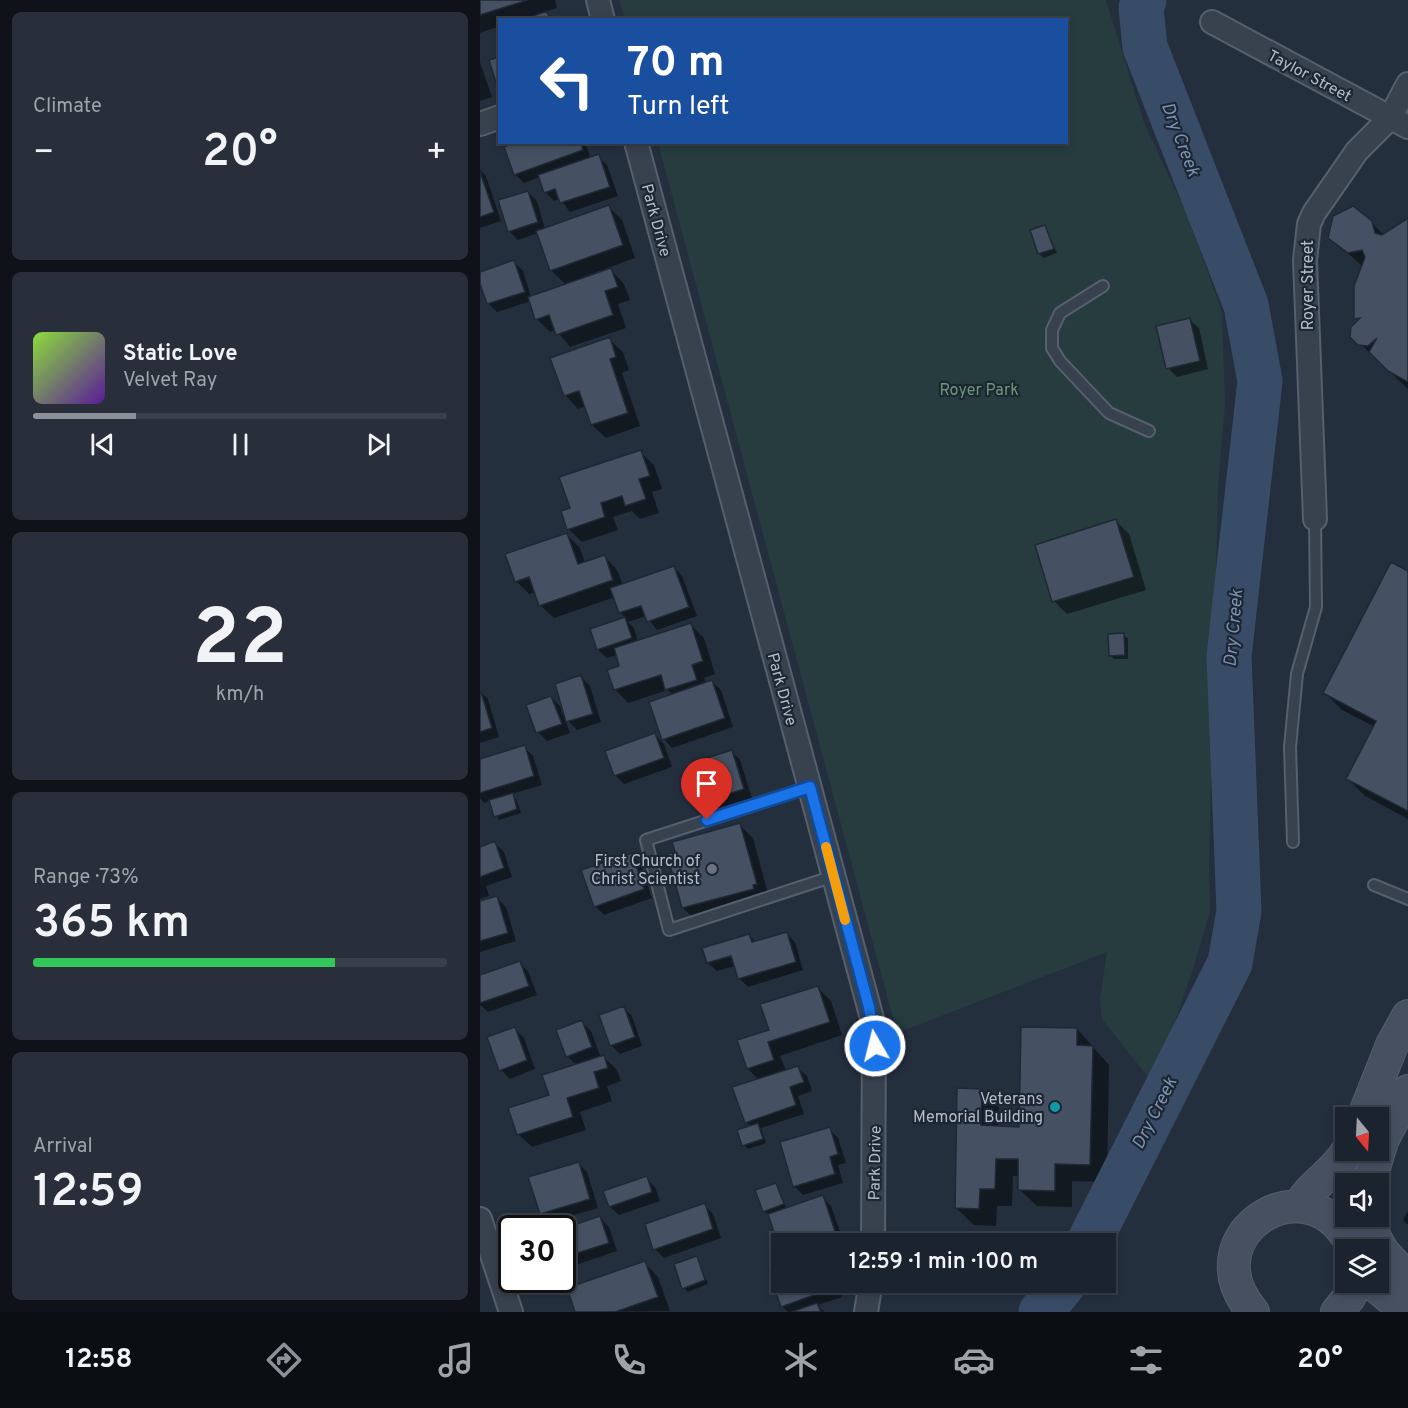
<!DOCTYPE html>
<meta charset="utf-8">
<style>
body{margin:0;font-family:Overpass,sans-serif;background:#282f3a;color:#f1f3f6;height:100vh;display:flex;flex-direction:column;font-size:22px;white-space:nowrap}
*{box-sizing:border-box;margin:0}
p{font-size:20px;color:#a0a4aa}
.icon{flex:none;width:33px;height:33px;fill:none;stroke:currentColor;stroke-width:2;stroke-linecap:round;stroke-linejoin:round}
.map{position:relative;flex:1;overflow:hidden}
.panel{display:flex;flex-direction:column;gap:12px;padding:12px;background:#0f1319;width:480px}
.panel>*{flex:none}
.guide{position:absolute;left:18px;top:18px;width:570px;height:126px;border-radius:0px;box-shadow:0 3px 9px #0003,0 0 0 2px #39404a;background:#1a4fa0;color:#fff;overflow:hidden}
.needle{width:39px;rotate:162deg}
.fabs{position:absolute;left:855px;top:1107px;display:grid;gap:12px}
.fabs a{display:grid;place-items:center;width:54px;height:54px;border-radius:0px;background:#1b232e;box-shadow:0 3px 9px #0003,0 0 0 2px #39404a;font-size:30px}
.speed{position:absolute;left:18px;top:1215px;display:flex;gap:12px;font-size:30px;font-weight:700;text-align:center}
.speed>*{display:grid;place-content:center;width:78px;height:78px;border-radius:50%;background:#1b232e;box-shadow:0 3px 9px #0003,0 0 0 2px #39404a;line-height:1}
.speed .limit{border:3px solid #111;border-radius:9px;background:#fff;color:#111}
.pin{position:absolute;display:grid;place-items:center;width:51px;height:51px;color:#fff;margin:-62px -26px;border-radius:50% 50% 50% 0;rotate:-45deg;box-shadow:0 0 6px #0007}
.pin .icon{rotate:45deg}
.me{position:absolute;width:66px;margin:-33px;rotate:352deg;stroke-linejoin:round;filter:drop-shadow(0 0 4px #0008)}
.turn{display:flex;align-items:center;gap:21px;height:126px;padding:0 30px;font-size:27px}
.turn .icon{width:78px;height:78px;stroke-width:2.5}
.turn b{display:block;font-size:42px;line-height:51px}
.big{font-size:45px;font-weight:600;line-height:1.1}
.panel .card{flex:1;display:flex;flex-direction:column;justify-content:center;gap:9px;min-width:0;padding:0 21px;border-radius:9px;background:#282f3a}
.panel .dial{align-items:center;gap:0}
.dial b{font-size:78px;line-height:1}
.song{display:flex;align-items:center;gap:18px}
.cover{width:72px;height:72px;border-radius:9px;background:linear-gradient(135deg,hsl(90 70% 55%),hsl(270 70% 35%))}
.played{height:6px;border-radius:3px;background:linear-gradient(90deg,#8c9099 25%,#39404a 25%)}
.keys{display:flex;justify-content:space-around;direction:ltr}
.heat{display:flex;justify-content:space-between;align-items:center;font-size:33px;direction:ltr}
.charge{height:9px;border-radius:4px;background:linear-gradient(90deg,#34c759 73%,#39404a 0)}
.trip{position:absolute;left:291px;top:1233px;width:345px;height:60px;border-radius:0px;background:#1b232e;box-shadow:0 3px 9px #0003,0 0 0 2px #39404a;font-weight:600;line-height:60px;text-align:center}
.tabs{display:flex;height:96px;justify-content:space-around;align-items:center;background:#0b0e12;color:#a0a4aa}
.tabs .icon{width:42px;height:42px}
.tabs .active{color:#8c9099}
.tabs b{font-size:27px;color:#f1f3f6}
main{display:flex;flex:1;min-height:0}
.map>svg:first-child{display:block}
.green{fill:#263c3f}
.shadow{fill:#0007}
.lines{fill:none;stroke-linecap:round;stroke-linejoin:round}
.river{stroke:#394c67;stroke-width:45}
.building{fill:#455162;stroke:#1f2835;stroke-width:1.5}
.service-casing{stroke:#565f6c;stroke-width:14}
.minor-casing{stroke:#565f6c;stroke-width:26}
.secondary-casing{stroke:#565f6c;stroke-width:34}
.service{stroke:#38414e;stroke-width:10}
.minor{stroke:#38414e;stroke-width:22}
.secondary{stroke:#465061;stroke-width:32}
.route-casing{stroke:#114b97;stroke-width:15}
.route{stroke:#1a73e8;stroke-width:10}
.slow{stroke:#f59e0b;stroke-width:10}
.worship-dot{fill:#6b7280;stroke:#1d2633;stroke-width:2}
.culture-dot{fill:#0f9aa8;stroke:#1d2633;stroke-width:2}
.labels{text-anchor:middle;stroke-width:4.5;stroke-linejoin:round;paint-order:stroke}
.street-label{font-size:16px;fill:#b4bcc9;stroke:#1d2633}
.park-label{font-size:16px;fill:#6b9a76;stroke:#1d2633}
.poi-label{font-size:16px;fill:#b4bcc9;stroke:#1d2633;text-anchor:end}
.water-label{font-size:18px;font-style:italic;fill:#7c92b1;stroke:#1d2633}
</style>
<main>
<section class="panel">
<div class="card"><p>Climate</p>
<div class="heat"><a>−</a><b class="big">20°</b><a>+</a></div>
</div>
<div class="card">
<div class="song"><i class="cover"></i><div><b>Static Love</b><p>Velvet Ray</p></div></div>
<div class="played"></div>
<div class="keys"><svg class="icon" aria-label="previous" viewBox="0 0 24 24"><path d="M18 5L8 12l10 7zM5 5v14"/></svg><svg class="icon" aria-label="pause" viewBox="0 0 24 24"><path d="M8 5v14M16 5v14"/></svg><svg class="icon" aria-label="next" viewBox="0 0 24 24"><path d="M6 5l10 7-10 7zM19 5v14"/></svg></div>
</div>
<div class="card dial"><b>22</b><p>km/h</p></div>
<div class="card"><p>Range · 73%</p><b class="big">365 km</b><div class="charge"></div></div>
<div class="card"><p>Arrival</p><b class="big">12:59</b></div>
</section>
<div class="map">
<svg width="928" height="1312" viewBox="0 0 928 1312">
<rect width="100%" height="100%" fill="#242f3e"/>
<path class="green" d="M139 0H626L664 123 707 215 742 312 745 405 738 486 729 863 730 911 712 973 678 1069 667 1076 622 1019 620 999 627 952 417 1033 178 143 586 142V20H145Z"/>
<path class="shadow" d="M0 0H75L77 8 65 12 73 20H20V26L0 33Z
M0 62 12 97 0 101Z
M41 142H105L111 159 118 156 127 165 138 196 90 212 80 199 74 201 65 192 60 177 44 183 35 174Z
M0 170 6 176 21 221 0 228Z
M48 192 57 201 65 229 129 207 142 220 155 258 103 277 104 279 131 270 144 284 150 300 138 304 146 328 90 347 76 330 70 332 57 319 51 301 17 312 8 303 0 274 34 262 43 271 51 297 86 285 71 270 58 233 38 240 29 231Z
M928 220V389L872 336 878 321 876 319V287L883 267 850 237 891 222 905 236Z
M565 226 577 253 563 258 559 253Z
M710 320 719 328 728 369 697 377 688 368Z
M129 339 143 352 149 370 142 373 160 426 126 438 112 425 106 406 98 409 85 395Z
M160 452 174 465 182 489 172 492 179 513 160 519 152 511 133 517 138 530 102 542 88 529 91 508Z
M636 521 649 534 666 590 587 614 574 601Z
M87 535 100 548 105 563 124 556 137 570 143 585 194 567 202 576 217 616 177 630 166 616 148 622 154 628 158 642 211 625 224 638 235 674 224 678 226 683 232 682 241 690 253 727 192 748 184 739 193 695 188 690 148 703 135 689 141 667 137 655 127 658 118 650 112 630 146 618 140 612 135 597 74 618 60 605 56 592 49 594 36 581Z
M928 573V819L885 796 868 779 895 727 862 710 845 693Z
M644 635 648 639V659H634L630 655Z
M101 677 110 686 121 722 97 730 84 717 90 733 67 741 58 732 71 697 80 706 83 716 86 715Z
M0 691 8 699 19 737 0 743Z
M175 735 184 744 192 767 144 784 135 775Z
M44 747 53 756 62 785 31 794 36 799 41 813 19 820 11 801 4 803 0 798V761Z
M251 751 260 760 272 798 233 810 225 801Z
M260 825 273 838 289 897 216 921 203 908Z
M15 843 24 852 32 877 6 886 9 896 0 899V848Z
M151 854 160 863 172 898 124 915 115 906Z
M17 898 26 907 36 941 0 952V903Z
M306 933 315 942 323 970 268 987 259 978 255 966 237 971 228 963 269 935 276 942Z
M39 963 48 971 57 995 8 1012 0 1005V977Z
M337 987 351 1001 362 1035 300 1056 306 1071 318 1067 327 1076 332 1091 318 1096 324 1114 281 1128 286 1143 268 1149 264 1145 271 1127 266 1122 279 1080 268 1069 291 1031Z
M143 1007 152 1016 162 1046 140 1054 131 1045Z
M102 1022 111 1031 121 1058 124 1057 137 1070 141 1081 127 1086 132 1101 100 1112 106 1130 52 1147 38 1134 96 1065 87 1056Z
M35 1029 44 1038 55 1069 30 1079 21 1070Z
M597 1029 629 1065 627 1182 592 1181V1207L557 1206 539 1189 540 1176H533L532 1206H517L516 1226 494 1225 476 1208 501 1090 519 1108 518 1127 540 1128Z
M349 1129 358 1138 366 1163 358 1165 363 1183 323 1195 314 1186Z
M98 1163 107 1172 118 1208 70 1222 61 1213Z
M166 1178 175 1187 180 1201 139 1215 130 1207Z
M296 1184 307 1209 342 1197 351 1206 364 1243 302 1244V1249L289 1214 284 1211Z
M224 1205 233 1214 241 1238 184 1258 175 1249Z
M928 1211V1225L923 1220Z
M120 1218 129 1227 137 1251 90 1267 82 1260V1231Z
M217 1258 228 1284 208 1292 204 1288Z
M165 1263 178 1277 190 1311 96 1312Z
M302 1282H356L362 1297 338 1305 344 1312H308L302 1306Z"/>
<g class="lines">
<path class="river" d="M608 1244 750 963 759 911 749 656 780 381 766 305 665 47 661 8 664 0
M561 1312 585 1282"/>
</g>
<path class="building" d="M0 0H48L0 15Z
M67 11 70 20H42Z
M20 57V86H17L9 60Z
M37 142H101L103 150 34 175 24 147Z
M119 154 130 187 80 203 75 189 64 193 58 175Z
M0 172 14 212 0 217Z
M48 191 58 222 28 232 18 200Z
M129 205 143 245 70 271 56 231Z
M873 206 892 221 895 233 902 235 928 218V382L908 371 889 352 897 338 888 346 878 345 870 337 871 327 880 318 874 319V286L885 257 882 250 868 253 848 238 853 216Z
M565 225 574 249 558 254 550 230Z
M34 260 45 292 7 304 0 284V272Z
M131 268 138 287 125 291 133 315 76 335 69 315 55 320 48 297Z
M710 318 720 361 686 369 676 326Z
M130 337 136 357 130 359 148 413 111 425 99 391 84 396 70 358Z
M161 450 170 476 159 479 166 499 145 506 142 496 121 503 125 517 87 530 81 511 90 508 79 477Z
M636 519 654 577 572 602 555 545Z
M87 533 98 564 125 555 133 580 59 606 49 577 35 582 25 554Z
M911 562 928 571V811L866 779 896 721 843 693Z
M194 566 209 607 167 622 161 606 139 613 130 588Z
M145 617 152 638 117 650 110 629Z
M211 623 223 661 212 665 217 680 185 690 181 675 134 690 127 670 139 666 134 648Z
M644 633 645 655 629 656 628 634Z
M101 675 113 714 86 722 75 684Z
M232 680 245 718 182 740 169 702Z
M0 689 12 728 0 732Z
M71 696 82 724 56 733 46 705Z
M175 733 184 758 134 776 125 751Z
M45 745 54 776 0 793V759Z
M252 750 264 789 223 802 211 763Z
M33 793 37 809 14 817 9 800Z
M260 823 277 884 273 885 274 889 202 908 187 854 195 852 192 842Z
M15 841 24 868 0 877V847Z
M152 853 164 889 114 907 101 870Z
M17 896 28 933 0 941V901Z
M307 932 316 962 258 979 251 956 227 963 222 948 269 934 272 942Z
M40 961 49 986 0 1003V975Z
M338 986 350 1022 288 1042 294 1060 267 1069 257 1040 289 1030 280 1004Z
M144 1006 155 1037 130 1046 119 1015Z
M102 1020 112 1047 86 1057 76 1030Z
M35 1027 47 1060 19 1071 7 1037Z
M541 1027 597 1028V1045L613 1046 610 1165 575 1164V1191L538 1190V1159H516L515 1189H500L499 1209 475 1208 477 1088 502 1089 501 1125 539 1127Z
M124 1055 128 1068 114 1072 119 1088 87 1098 93 1117 37 1135 28 1108 69 1095 62 1075Z
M318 1066 324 1082 310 1087 316 1105 265 1123 252 1087Z
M278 1123 283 1139 262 1146 257 1130Z
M350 1127 358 1154 350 1157 355 1174 313 1187 300 1142Z
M99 1162 110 1199 60 1214 48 1177Z
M167 1176 172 1192 129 1207 123 1191Z
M296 1183 304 1204 283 1212 275 1190Z
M343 1195 356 1234 330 1244H302L301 1254 288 1214Z
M225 1203 233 1229 173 1250 165 1224Z
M120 1216 129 1243 82 1258V1229Z
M217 1256 225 1280 202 1289 194 1264Z
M165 1261 178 1297 135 1312H95L87 1288Z
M302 1265V1282H352L354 1288 301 1307 288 1270Z
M337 1303 341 1312H311Z"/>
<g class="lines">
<defs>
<path id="service" d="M623 286 580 313 572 330V348L580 361 629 413 669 431
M330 787 166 840 189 930 354 876
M813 842 810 747 817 674 836 607 835 519
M894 885 928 899"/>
<path id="minor" d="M118 0 123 20
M732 22 928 127
M0 124 20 117
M156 142 394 1026 393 1244
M835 519 825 260 829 224 834 213 877 151 910 118 928 84
M0 1219 31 1312
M386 1312 391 1282"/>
<path id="secondary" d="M883 1118 912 1045 928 1016
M889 1184 902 1141 928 1091
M819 1206C832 1183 854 1174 868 1150
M883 1216 903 1252 928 1279
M891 1282 915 1302 928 1307
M773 1312C706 1234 833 1155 874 1250
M857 1312 870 1296 875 1282"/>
</defs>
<use href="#service" class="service-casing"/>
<use href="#minor" class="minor-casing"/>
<use href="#secondary" class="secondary-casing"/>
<use href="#service" class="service"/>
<use href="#minor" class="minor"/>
<use href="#secondary" class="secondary"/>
</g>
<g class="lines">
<defs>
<path id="route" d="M227 820 330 787 389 1007 395 1046"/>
</defs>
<use href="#route" class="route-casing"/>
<use href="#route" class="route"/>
<path class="slow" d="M346 847 365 920"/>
</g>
<circle class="worship-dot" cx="232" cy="869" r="6"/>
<circle class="culture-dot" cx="575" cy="1107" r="6"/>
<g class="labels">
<g class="street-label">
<text transform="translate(830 75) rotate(28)" y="6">Taylor Street</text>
<text transform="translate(177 220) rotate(75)" y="6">Park Drive</text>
<text transform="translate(827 285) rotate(-90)" y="6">Royer Street</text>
<text transform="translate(303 689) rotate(75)" y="6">Park Drive</text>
<text transform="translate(394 1163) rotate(-89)" y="6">Park Drive</text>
</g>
<g class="park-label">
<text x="499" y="395">Royer Park</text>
</g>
<g class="poi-label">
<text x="220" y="866">First Church of<tspan x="220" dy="18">Christ Scientist</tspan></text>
<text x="563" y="1104">Veterans<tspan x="563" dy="18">Memorial Building</tspan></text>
</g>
<g class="water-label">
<text transform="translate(701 139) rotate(69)" y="6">Dry Creek</text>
<text transform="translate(753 628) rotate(-85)" y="6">Dry Creek</text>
<text transform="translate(674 1113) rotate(-63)" y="6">Dry Creek</text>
</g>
</g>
</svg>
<div class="fabs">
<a><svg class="needle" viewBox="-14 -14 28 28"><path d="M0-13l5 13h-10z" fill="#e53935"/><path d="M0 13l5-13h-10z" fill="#a0a4aa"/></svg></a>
<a><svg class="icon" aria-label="sound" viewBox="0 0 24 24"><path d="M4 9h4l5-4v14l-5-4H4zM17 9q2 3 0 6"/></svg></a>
<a><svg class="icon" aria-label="layers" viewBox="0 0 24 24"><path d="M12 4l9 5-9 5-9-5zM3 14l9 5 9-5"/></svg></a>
</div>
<div class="speed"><div class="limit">30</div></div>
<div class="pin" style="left:227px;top:820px;background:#d93025"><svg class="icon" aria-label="arrive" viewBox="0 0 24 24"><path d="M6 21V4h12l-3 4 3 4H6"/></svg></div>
<svg class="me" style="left:395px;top:1046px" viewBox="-20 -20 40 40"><circle r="17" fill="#1a73e8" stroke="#fff" stroke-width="3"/><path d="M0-11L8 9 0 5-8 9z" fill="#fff"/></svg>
<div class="trip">12:59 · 1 min · 100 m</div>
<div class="guide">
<div class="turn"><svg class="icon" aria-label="left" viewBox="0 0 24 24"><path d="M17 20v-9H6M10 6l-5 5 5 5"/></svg><div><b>70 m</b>Turn left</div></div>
</div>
</div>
</main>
<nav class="tabs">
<b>12:58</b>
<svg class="icon active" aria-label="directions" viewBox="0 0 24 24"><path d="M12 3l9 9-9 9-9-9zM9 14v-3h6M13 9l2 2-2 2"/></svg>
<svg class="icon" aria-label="music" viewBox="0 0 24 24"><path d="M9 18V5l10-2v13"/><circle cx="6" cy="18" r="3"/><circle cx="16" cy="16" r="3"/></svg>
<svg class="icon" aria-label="phone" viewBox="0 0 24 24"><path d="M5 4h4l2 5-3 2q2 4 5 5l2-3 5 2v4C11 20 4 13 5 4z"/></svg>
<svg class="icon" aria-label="climate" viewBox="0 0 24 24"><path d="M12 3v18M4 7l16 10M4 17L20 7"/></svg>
<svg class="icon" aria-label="car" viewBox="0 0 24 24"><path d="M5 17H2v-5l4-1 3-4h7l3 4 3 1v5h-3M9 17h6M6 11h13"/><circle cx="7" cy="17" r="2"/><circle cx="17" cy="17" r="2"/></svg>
<svg class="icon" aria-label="filters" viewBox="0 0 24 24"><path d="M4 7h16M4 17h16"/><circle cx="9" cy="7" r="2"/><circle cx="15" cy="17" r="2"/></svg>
<b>20°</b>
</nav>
